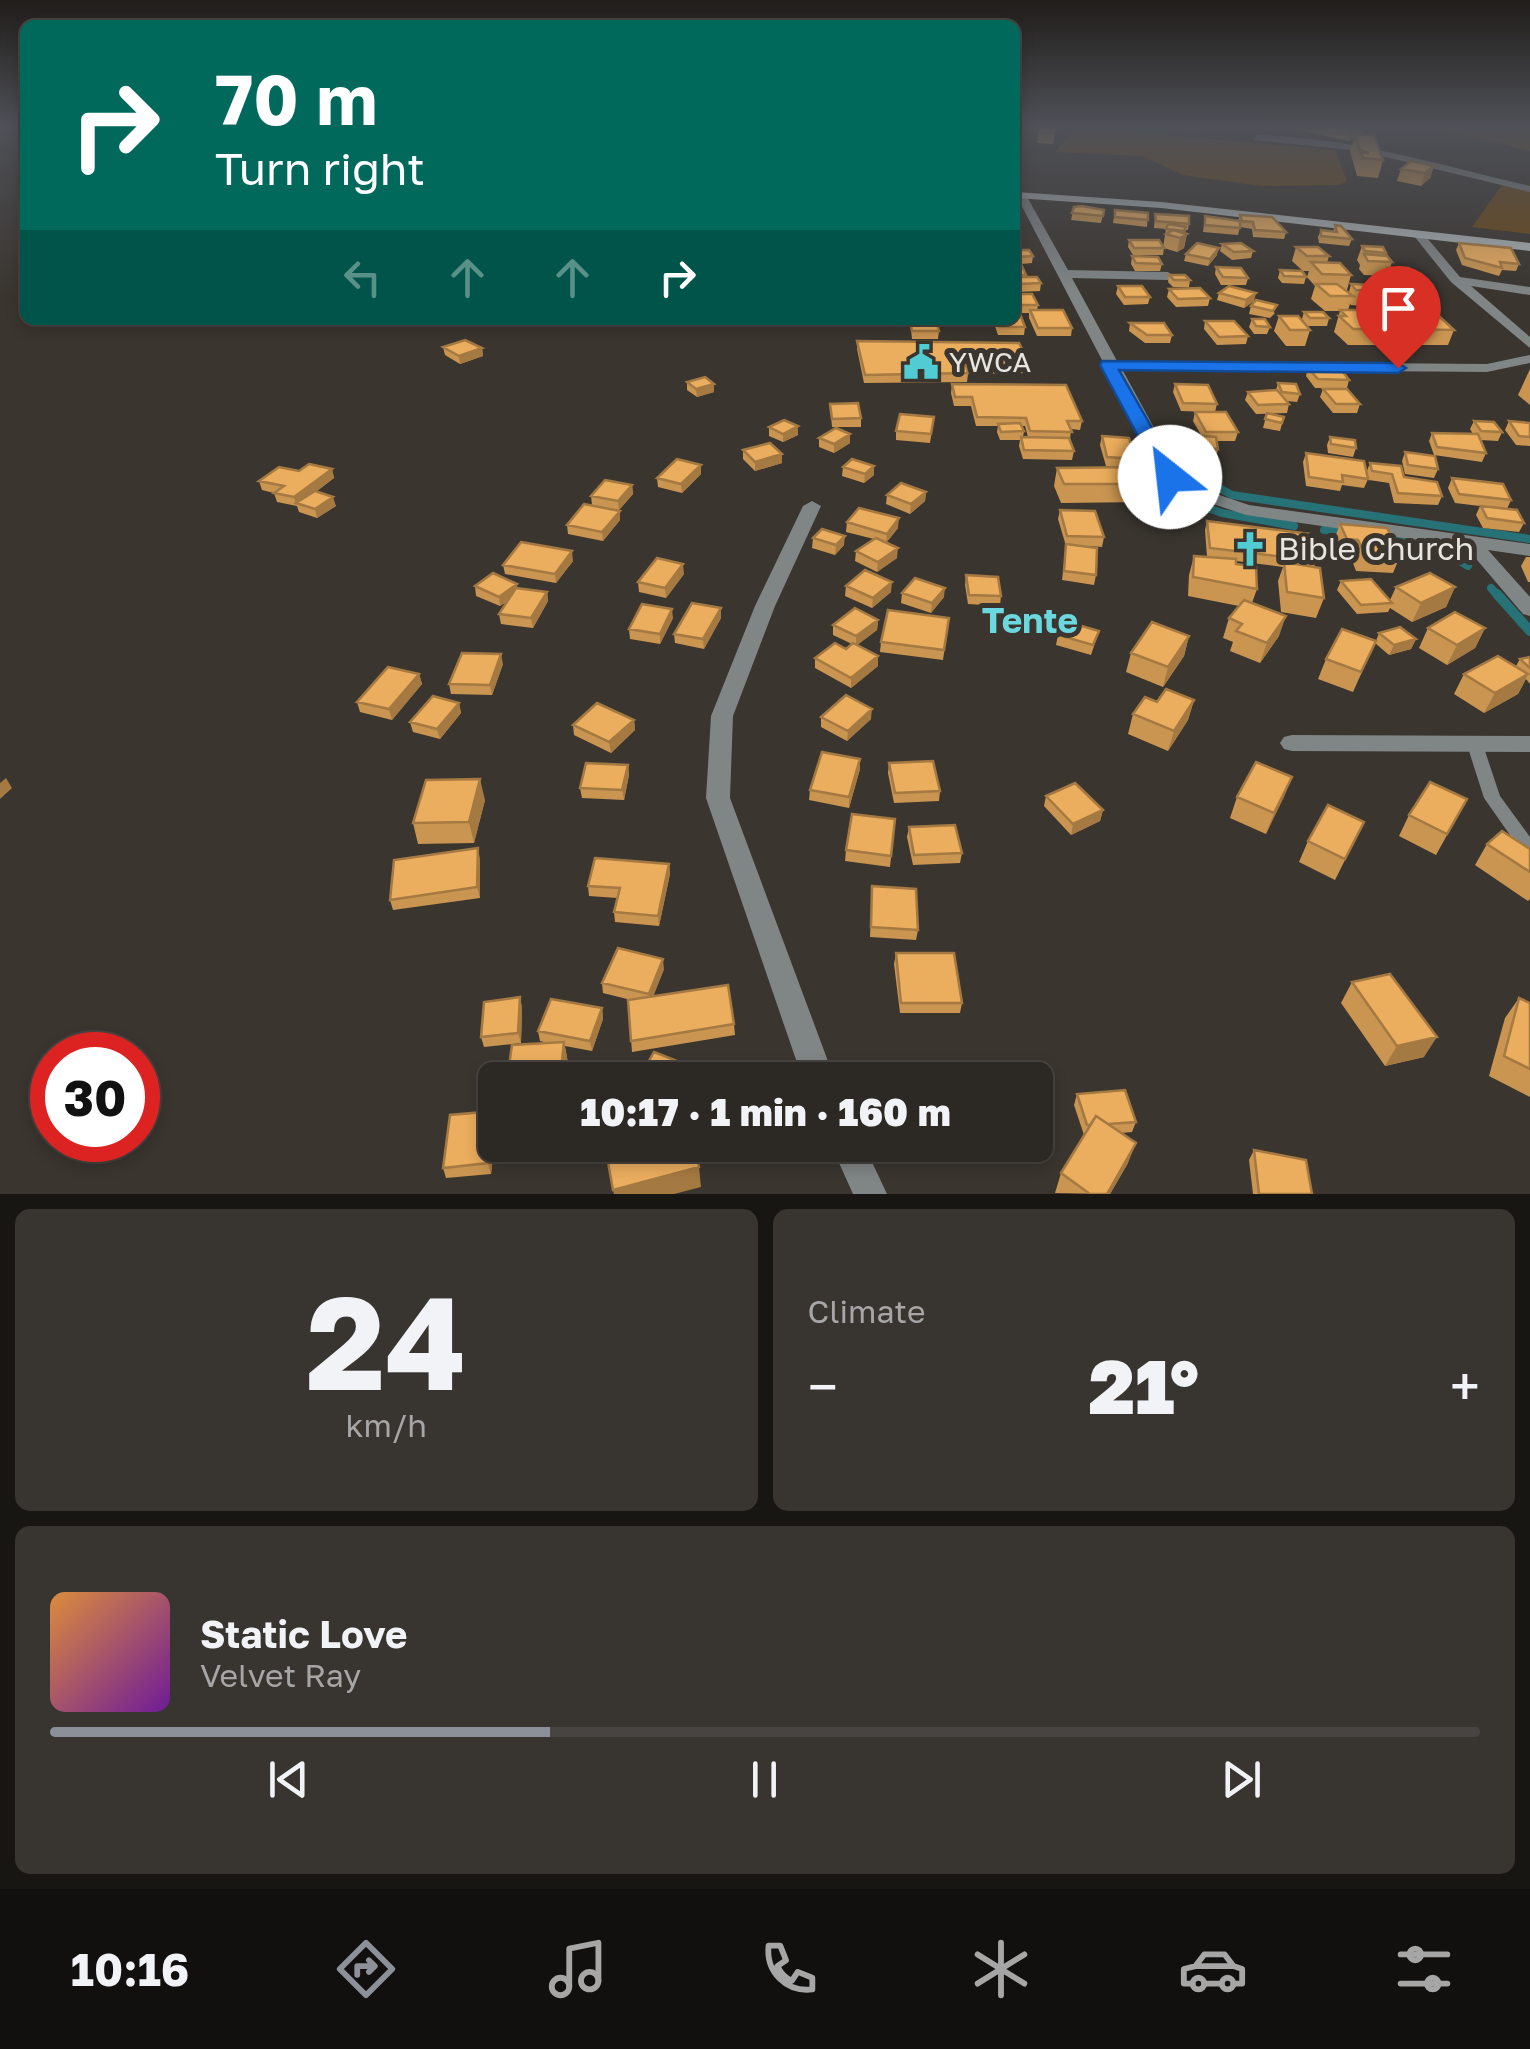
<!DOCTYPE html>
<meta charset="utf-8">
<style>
body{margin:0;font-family:"Golos Text",sans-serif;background:#383430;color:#f1f3f6;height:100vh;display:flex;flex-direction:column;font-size:38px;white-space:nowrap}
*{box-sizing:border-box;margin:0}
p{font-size:32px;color:#a6a6a6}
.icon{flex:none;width:55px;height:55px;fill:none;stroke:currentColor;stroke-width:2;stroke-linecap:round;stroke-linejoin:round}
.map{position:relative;height:1194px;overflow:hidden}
.drawer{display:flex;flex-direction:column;gap:15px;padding:15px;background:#181613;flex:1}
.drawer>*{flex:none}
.guide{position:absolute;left:20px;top:20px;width:1000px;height:305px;border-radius:15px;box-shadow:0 5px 15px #0003,0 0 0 2px #484441;background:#00695c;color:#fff;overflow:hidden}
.speed{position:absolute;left:30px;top:1032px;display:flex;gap:20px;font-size:50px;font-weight:700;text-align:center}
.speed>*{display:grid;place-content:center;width:130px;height:130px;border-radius:50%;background:#2c2823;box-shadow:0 5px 15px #0003,0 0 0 2px #484441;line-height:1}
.speed .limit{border:15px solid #d22;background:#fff;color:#111}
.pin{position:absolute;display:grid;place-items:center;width:85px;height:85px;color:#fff;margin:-102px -42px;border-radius:50% 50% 50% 0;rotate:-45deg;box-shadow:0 0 10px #0007}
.pin .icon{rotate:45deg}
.me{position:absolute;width:110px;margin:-55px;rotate:331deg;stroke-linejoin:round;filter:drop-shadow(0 0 8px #0008)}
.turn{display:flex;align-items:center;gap:35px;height:210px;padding:0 30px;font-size:45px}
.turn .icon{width:130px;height:130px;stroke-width:2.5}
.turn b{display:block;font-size:70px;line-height:85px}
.lanes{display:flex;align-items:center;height:95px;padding:0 30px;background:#0003;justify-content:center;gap:50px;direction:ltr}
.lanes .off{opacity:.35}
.big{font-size:75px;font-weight:800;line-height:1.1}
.drawer .card{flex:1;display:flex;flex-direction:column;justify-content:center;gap:15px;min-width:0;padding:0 35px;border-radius:15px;background:#383430}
.drawer .dial{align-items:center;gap:0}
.dial b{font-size:130px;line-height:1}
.song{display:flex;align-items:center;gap:30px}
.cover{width:120px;height:120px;border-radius:15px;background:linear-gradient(135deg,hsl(30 70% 55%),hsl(280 70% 35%))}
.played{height:10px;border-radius:5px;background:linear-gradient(90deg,#8c9099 35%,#484441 35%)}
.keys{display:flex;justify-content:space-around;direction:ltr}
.heat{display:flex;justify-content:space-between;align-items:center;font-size:55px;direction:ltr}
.drawer .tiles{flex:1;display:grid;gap:15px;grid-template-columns:1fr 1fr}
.card:last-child{grid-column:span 2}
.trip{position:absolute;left:478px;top:1062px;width:575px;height:100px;border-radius:15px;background:#2c2823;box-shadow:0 5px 15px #0003,0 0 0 2px #484441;font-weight:800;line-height:100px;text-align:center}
.tab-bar{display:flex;height:160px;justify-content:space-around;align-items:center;background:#12100e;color:#a6a6a6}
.tab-bar .icon{width:70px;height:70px}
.tab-bar .current{color:#8c9099}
.tab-bar b{font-size:45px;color:#f1f3f6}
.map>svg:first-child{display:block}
.green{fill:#6b4817}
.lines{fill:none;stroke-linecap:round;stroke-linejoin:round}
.stream-far1{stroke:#277276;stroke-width:8}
.stream{stroke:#277276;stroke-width:10}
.service{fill:#808586;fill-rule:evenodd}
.minor{fill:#808586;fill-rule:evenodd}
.secondary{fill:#aab2b3;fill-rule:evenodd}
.wall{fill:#ca9551;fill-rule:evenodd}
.shaded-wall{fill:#a47942}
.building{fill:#ebad5e;stroke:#a47942;stroke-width:2.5}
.route{fill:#1a73e8;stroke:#114b97;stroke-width:2.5}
.labels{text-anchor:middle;stroke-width:10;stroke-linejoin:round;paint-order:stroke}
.far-poi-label{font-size:28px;fill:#e8e4e0;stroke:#3a352f;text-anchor:start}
.poi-label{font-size:32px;fill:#e8e4e0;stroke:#3a352f;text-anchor:start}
.neighbourhood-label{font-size:35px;font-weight:bold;fill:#6bd7de;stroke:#3a352f}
</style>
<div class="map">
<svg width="1530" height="1194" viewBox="0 0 1530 1194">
<rect width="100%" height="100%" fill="#3a352f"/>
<path class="green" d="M1076 127 1335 150 1347 181 1340 185 1261 186 1183 175 1143 156 1055 152Z
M1428 127H1530V151Z
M1502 185 1530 191V234L1472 227Z"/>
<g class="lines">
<path class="stream-far1" d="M1197 476 1232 495 1530 539
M1186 500 1222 513 1294 526
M1324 530 1346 532
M1381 536 1442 550 1468 566
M1491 588 1499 597"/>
<path class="stream" d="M1497 594 1530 631"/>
<path class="service" d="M1475 739 1481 741 1483 745 1500 796 1530 837V857L1524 855 1484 798 1467 745 1469 741Z"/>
<path class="minor" d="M1257 135C1351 137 1439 165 1530 186V192L1361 151 1254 140Z
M1021 192 1026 195 1068 270 1168 272 1174 276 1168 280 1072 278 1117 361 1487 364 1530 355V363L1487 372 1122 369 1184 483 1249 505 1530 544V556L1488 550 1530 597V616L1523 614 1466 547 1246 515 1171 490 1107 369 1101 365 1103 362 1016 195Z
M1414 232H1422L1460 277 1530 287V295L1471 286 1530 337V348L1451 282 1414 236Z
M812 501 821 506 775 606 733 716 730 798 835 1080H803L706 798 711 716 755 606 803 506Z
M1292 735 1530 736V752L1292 751 1284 749 1280 743 1284 737Z
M831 1145H864L887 1194H853Z"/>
<path class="secondary" d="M1015 192 1161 202 1530 243V251L1161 208 1015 198Z"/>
</g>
<path class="wall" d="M1039 127H1056L1053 144 1037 143Z
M1178 127H1200L1196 131 1178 128Z
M1291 127H1364L1362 134 1383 160 1378 178 1357 176 1350 151 1354 139 1347 141 1291 128Z
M1434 166 1430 178 1421 186 1397 181 1401 169Z
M1074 207 1104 210 1101 223 1071 220Z
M1115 210 1148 213 1147 227 1113 223Z
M1155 214 1189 224 1188 230H1186L1185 233 1187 234 1184 248 1177 252 1164 248 1163 255H1133L1128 247 1129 240 1163 247 1166 229 1154 228Z
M1240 215 1286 232 1284 239 1253 237 1252 229 1240 227 1238 235 1203 232 1205 216 1238 221Z
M1335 225 1352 239 1349 246 1319 243 1318 237 1321 230 1333 232Z
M1459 243 1519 264 1516 271 1502 270 1499 276 1462 265 1456 250Z
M1222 244 1253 251 1251 258 1232 260 1220 251Z
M1362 246 1386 253 1385 256 1392 262 1390 268 1421 279 1419 283 1428 291 1422 306 1406 305 1399 297 1403 286H1398L1387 276 1364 275 1359 269 1360 265 1357 260Z
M1296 247 1329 256 1327 263 1351 275 1347 290H1345L1349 292 1351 284 1377 291 1372 307 1351 305 1350 304 1348 310 1386 328 1390 316 1454 330 1448 345H1397L1386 333 1382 345H1348L1334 332 1340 311H1325L1311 299 1315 286 1307 277 1309 271H1303L1292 261Z
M1015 250 1033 256 1032 263 1021 264 1025 277 1041 283 1040 291 1015 292Z
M1186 254 1217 255 1208 266 1184 261Z
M1132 256 1162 264 1160 271H1135L1131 264Z
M1216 267 1248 278 1246 285H1221L1215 274Z
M1280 270 1306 277 1304 284 1282 283 1278 278Z
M1169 275 1190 280 1189 287H1173L1168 282Z
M1118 286 1150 297 1148 304 1124 305 1116 294Z
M1169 289 1210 298 1208 306 1176 307 1167 297Z
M1219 293 1254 301 1244 308 1217 300Z
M1015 294 1038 305 1037 310 1072 328 1071 336H1037L1029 318V313H1020L1025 327 1024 335H998L993 320H1015L1016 311Z
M1256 300 1275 313 1270 318 1249 314 1251 306Z
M1304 312 1329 318 1327 326H1308L1302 319Z
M1279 316 1310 330 1305 346H1286L1274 331Z
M1252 319 1270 327 1267 334H1254L1249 327Z
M910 320 939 331 938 339H912Z
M1205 321 1248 336 1246 344 1217 345 1204 329Z
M1130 323 1172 335 1170 343H1145L1129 331Z
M857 341 1030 365 1029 373 968 374 967 382 864 383 857 349Z
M443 347 482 348 483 356 460 364 445 355Z
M1308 368 1349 380 1347 388H1315L1306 376Z
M1530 369V405L1518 395Z
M687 382 714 384V392L697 397 687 390Z
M1278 383 1300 394 1297 402 1287 401 1289 404 1287 413 1256 414 1245 400 1248 392 1276 390Z
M952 384 1082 421 1080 430 1071 429 1070 440 1074 451 1072 460 1023 459 1019 446 1020 440H1000L997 432 998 426H976L971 406H954L951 393ZM1022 426H1025L1028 437H1023L1024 431Z
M1175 384 1217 404 1215 412 1181 411 1173 392Z
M1323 389 1360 404 1357 413H1333L1320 397Z
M830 404 861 418V427H832Z
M1195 412 1238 432 1235 441H1216L1218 449 1216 458 1182 455 1179 442 1181 434 1201 435 1193 421Z
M1267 413 1284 417 1280 431 1263 428Z
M934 417 930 443 896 440V431Z
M1474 421 1502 432 1498 441 1481 440 1486 453 1482 462 1434 455 1429 441 1432 433 1473 434 1470 429Z
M1509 421 1530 423V446L1516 445 1505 430Z
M769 427 798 435 783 442 769 436Z
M850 434V443L834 453 819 447V438Z
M1102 436 1136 459 1134 467 1148 484 1143 502 1061 503 1054 486 1057 468 1118 467 1106 466 1100 445Z
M1330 437 1356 448 1353 457 1328 453 1327 445Z
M743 450 782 454V463L755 471 743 459Z
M1405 452 1438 469 1434 478 1405 474 1402 461Z
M1306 453 1368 479 1364 488 1342 485 1340 491 1306 486 1303 462Z
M1370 463 1442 496 1438 505 1394 503 1389 483 1369 480 1367 471Z
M701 465V474L682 493 658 487 657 478Z
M874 466V475L864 483 842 476 843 467Z
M332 469 334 478 317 491 336 506 317 518 299 512 297 506 277 502 274 493 262 490 259 481 299 471Z
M1452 478 1511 500 1507 509 1524 523 1519 532 1483 528 1476 515 1480 506 1455 503 1448 488Z
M632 485 633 494 619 510 592 505 591 496Z
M926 492 925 501 910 514 886 504 887 495Z
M1060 510 1104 537 1102 547 1088 546 1096 575 1094 585 1062 580 1066 546 1058 519Z
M620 511V520L603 541 568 534 567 525Z
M1207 521 1316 561 1314 567 1324 598 1316 618 1281 612 1278 581 1283 567 1236 561V564L1257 589 1252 603 1279 636 1260 663 1230 651 1233 642 1223 638 1229 618 1239 606 1188 596 1189 575 1194 556 1207 557 1205 530Z
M847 522 898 528 886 543 897 558 877 572 855 561 856 551 874 539 846 532Z
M1340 524 1401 554 1393 573 1356 571 1351 558H1340L1333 543Z
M813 538 844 545 835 555 812 548Z
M1526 557H1530V582H1528L1521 566Z
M573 561 556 583 505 574 503 565Z
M684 574 666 598 639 592 638 582Z
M966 575 1001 596 1000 606 968 604 965 585Z
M1341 581 1390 600 1396 587H1455L1446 607 1412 622 1390 608 1388 612 1357 614 1337 590Z
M475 586 547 592 548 601 533 628 501 624 499 614 508 601 500 606 476 596Z
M846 586 891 592 872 608 845 596Z
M902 593 944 597 931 613 901 603Z
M673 618 660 644 630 639 629 629Z
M721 618 704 649 675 643 674 634Z
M949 618 943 660 880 652 881 642Z
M878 620 877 630 857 645 878 666 851 688 815 668V658L846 649 852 644 833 635V625Z
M1428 628H1485L1475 648 1447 665 1419 648Z
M1099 631 1091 655 1056 645 1058 635Z
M1379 633 1416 639 1411 649 1389 655 1375 643 1353 692 1318 679 1326 659 1376 641Z
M1189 636 1184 656 1163 687 1126 672 1131 653Z
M1530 657V684L1526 679 1518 694 1484 713 1454 694 1464 674 1516 666 1520 659Z
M503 664 492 695 451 694 449 684Z
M419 674 422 684 392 720 360 712 357 702Z
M1194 700 1188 720 1168 751 1128 734 1133 714 1157 702Z
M459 703 461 713 440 739 413 732 410 722Z
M821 717 871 719 847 741 821 727Z
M634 720 635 730 611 753 574 735 573 725Z
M889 763 940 791 939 801 894 803 888 773Z
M628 765 629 775 624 800 582 798 580 788Z
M860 769 849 808 809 800 810 790Z
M1292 777 1266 834 1230 818 1237 797Z
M1046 796 1103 810 1100 821 1071 835 1044 806Z
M1467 799 1436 855 1399 836 1409 815Z
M485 800 474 843 418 844 413 823Z
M895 819 890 867 845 861 846 850Z
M1364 822 1335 880 1299 862 1308 841Z
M909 827 962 853 960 863 913 865 907 837Z
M1487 844 1530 849V899L1528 901 1475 865Z
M480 859V898L393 910 390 900Z
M669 864 670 874 659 926 615 922 614 912 617 898 589 896 588 886Z
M872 886 918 930 916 940 870 937Z
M896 953 962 1003 960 1013H900L894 964Z
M664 969 653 996 734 1024 735 1035 632 1052 628 1000H631L603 993 602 983Z
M1352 982 1424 1057 1385 1066 1341 1003Z
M520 997 522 1008 521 1043 484 1047 481 1037Z
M1519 998 1530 1003V1097L1489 1076 1505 1018Z
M602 1008 603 1019 592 1051 565 1046 568 1063 566 1080H507L548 1043 540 1041 538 1031Z
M1077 1094 1136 1122 1132 1132 1121 1133 1128 1163 1110 1194 1055 1193 1061 1173 1084 1135 1074 1105Z
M495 1111V1141L491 1174 446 1178 443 1168Z
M556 1145H598V1147L558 1154Z
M1254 1150 1312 1194H1253L1249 1160Z"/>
<path class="shaded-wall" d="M1360 127H1364L1361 136 1355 134 1354 139 1347 141 1351 130Z
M1434 166 1430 178 1421 186 1425 173Z
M1186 227 1184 236 1187 234 1184 248 1177 252 1180 238Z
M1219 248 1217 255 1208 266 1210 259Z
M1256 293 1254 301 1244 308 1246 300Z
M482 348 483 356 460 364 459 356Z
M714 384V392L697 397 696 389Z
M798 426V435L783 442V434Z
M850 434V443L834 453V444Z
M782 454V463L755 471V462Z
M701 465V474L682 493 681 484Z
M874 466V475L864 483 865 474Z
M332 469 334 478 300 504 296 503V507L294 497Z
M632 485 633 494 619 510 618 501Z
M926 492 925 501 910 514 911 504Z
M333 497 336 506 317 518 315 509Z
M620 511V520L603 541 602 532Z
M899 518 898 528 886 543 887 534Z
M845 536 844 545 835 555 836 545Z
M898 548 897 558 877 572 878 562Z
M572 551 573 561 556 583 555 574Z
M683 564 684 574 666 598 665 588Z
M892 582 891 592 872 608 873 598Z
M517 584 518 593 500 606 499 597Z
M1455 587 1446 607 1412 622 1421 603Z
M945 588 944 597 931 613 932 603Z
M547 592 548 601 533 628 531 618Z
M721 608V618L704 649 703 639Z
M672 609 673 618 660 644V634Z
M1286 616 1279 636 1260 663 1267 643Z
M878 620 877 630 856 646V636Z
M1485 628 1475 648 1447 665 1457 645Z
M1189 636 1184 656 1163 687 1168 667Z
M1416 639 1411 649 1389 655 1394 645Z
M501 654 503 664 492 695 490 685Z
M878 656V666L851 688V678Z
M419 674 422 684 392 720 389 709Z
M1528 674 1518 694 1484 713 1495 693Z
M1194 700 1188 720 1168 751 1174 731Z
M459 703 461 713 440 739 437 729Z
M872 709 871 719 847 741 848 731Z
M634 720 635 730 611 753 609 742Z
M860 759V769L849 808V797Z
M628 765 629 775 624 800 622 790Z
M1292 777 1284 797 1266 834 1274 813Z
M6 778 12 788 0 799V783Z
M480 779 485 800 474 843 469 822Z
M1103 810 1100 821 1071 835 1073 824Z
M478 848 480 859V898L477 887Z
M669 864 670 874 659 926 658 916Z
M663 959 664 969 650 1005 649 994Z
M520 997 522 1008 521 1043 518 1033Z
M602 1008 603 1019 592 1051 590 1041Z
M1437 1037 1424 1057 1385 1066 1397 1046Z
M564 1042 568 1063 566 1080H560Z
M687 1065 688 1075 686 1080H680Z
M495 1111V1141L491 1174 488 1163Z
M1136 1143 1128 1163 1110 1194H1107Z
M699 1167 701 1187 674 1194H614L613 1190Z"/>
<path class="building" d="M1337 127H1360L1351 130Z
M1355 134 1374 135 1383 160 1363 158 1361 153H1369L1360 150Z
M1411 161 1434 166 1425 173 1401 169Z
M1082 206 1104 210 1103 216 1072 213 1074 207Z
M1115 210 1148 213V220L1115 217Z
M1155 214 1189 216V224L1156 221Z
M1240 215 1272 217 1286 232 1255 230 1253 222 1242 221Z
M1205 216 1240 221V228L1205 225Z
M1168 224 1186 227 1184 231 1166 229Z
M1335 225 1341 226 1352 239 1321 236V230L1337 232Z
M1173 230 1187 234 1180 238 1166 234Z
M1129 240H1159L1164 248H1134Z
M1197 243 1219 248 1210 259 1186 254Z
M1241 243 1253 251 1234 252 1222 244Z
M1459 243 1511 248 1519 264 1500 262 1502 268 1465 258Z
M1362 246 1383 247 1386 253 1365 251Z
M1296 247H1318L1329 256H1307Z
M1015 250H1029L1033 256 1015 257Z
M1364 254 1387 256 1392 262 1368 261Z
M1132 256 1158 257 1162 264 1136 263Z
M1311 262 1340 263 1351 275 1322 274Z
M1015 263 1021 264 1026 275H1015Z
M1216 267 1241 268 1248 278 1223 277Z
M1389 268H1409L1421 279 1400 278Z
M1280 270 1302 271 1306 277 1284 276Z
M1169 275H1185L1190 280H1174Z
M1015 277H1037L1041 283 1015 284Z
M1404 282 1420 283 1428 291 1412 290Z
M1316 284H1337L1353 296H1330Z
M1351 284 1373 285 1377 291 1356 290Z
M1118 286H1142L1150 297H1125Z
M1229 286 1256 293 1246 300 1219 293Z
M1200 288 1210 298 1178 299 1169 289Z
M1015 294H1032L1038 305H1018L1015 299Z
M1256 300 1277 305 1273 311 1251 306Z
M1030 310H1063L1072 328H1038Z
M1340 310H1367L1388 329H1353L1339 316H1346Z
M1019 311 1025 327H999L996 320H1015V312Z
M1304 312H1323L1329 318H1310Z
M1279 316H1298L1310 330H1290Z
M1390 316 1440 317 1454 330 1403 329Z
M1252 319H1265L1270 327 1256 326Z
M910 320H936L939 331H912Z
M1205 321H1234L1248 336 1219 337Z
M1130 323H1164L1172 335H1147Z
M465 340 482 348 459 356 443 347Z
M857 341 1019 343 1030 365 966 366 968 373 865 375Z
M1308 368H1340L1349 380 1318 379Z
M705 377 714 384 696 389 687 382Z
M1278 383 1296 384 1300 394 1282 392Z
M952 384 1066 385 1082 421H1067L1072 432 1030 431 1026 418 977 417 972 397H955Z
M1175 384 1208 385 1217 404 1183 403Z
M1323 389H1347L1360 404H1336Z
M1277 390 1289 404 1258 405 1248 392Z
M858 403 861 418 832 419 830 404Z
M1195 412H1226L1238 432H1206Z
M1267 413 1284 417 1282 423 1265 419Z
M900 414 934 417 931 434 896 431Z
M784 420 798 426 783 434 769 427Z
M1474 421 1494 422 1502 432 1481 431Z
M1509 421 1530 423V437L1519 436Z
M1020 423 1024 431 1001 432 998 424Z
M836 428 850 434 834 444 819 438Z
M1432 433 1478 434 1486 453 1437 447Z
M1181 434 1216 437 1218 449 1184 446Z
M1102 436 1129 438 1136 459 1107 457Z
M1021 437 1069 438 1074 451 1024 450Z
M1330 437 1355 440 1356 448 1331 444Z
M770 443 782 454 755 462 743 450Z
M1405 452 1435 456 1438 469 1408 465Z
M1306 453 1364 461 1368 479 1342 475 1343 482 1309 477Z
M677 459 701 465 681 484 657 478Z
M852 459 874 466 865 474 843 467Z
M1370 463 1401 466 1404 477 1437 482 1442 496 1398 493 1392 474 1372 471Z
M309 464 332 469 294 497 274 493 284 486 259 481 279 467 299 471Z
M1138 467 1148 484H1064L1057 468Z
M1452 478 1503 484 1511 500 1459 494Z
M605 480 632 485 618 501 591 496Z
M901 483 926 492 911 504 887 495Z
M315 491 333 497 315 509 296 503Z
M584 504 620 511 602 532 567 525Z
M1481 506 1517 510 1524 523 1487 518Z
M859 508 899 518 887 534 847 522Z
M1060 510 1095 511 1104 537 1067 536Z
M1207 521 1310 534 1316 561 1210 548Z
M1340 524 1387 528 1401 554 1364 552 1358 540 1347 539Z
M822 529 845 536 836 545 813 538Z
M876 538 898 548 878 562 856 551Z
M521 542 572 551 555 574 503 565Z
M1066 544 1097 548 1096 575 1064 571Z
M1194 556 1236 559V564L1256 567 1257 589 1193 577Z
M657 558 683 564 665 588 638 582Z
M1284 562 1320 568 1324 598 1287 592Z
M865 570 892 582 873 598 846 586Z
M493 573 517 584 499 597 475 586Z
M1430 573 1455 587 1421 603 1396 587Z
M966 575 998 577 1001 596 969 595Z
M915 578 945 588 932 603 902 593Z
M1371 579 1392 603 1361 605 1341 581Z
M516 588 547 592 531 618 499 614Z
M1244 600 1286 616 1267 643 1236 631 1242 624 1229 618Z
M692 603 721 608 703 639 674 634Z
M642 604 672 609 660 634 629 629Z
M855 608 878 620 856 636 833 625Z
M888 610 949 618 944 650 881 642Z
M1455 612 1485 628 1457 645 1428 628Z
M1065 621 1099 631 1093 645 1058 635Z
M1152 622 1189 636 1168 667 1131 653Z
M1400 627 1416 639 1394 645 1379 633Z
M1342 629 1376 641 1361 672 1326 659Z
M835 643 846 649 853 643 878 656 851 678 815 658Z
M462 653 501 654 490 685 449 684Z
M1498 656 1528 674 1495 693 1464 674Z
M1530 657V668L1520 659Z
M388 667 419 674 389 709 357 702Z
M1166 689 1194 700 1174 731 1133 714 1145 697 1157 702Z
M846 695 872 709 848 731 821 717Z
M433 696 459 703 437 729 410 722Z
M597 703 634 720 609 742 573 725Z
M822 752 860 759 849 797 810 790Z
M933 761 940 791 895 793 889 763Z
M1256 762 1292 777 1274 813 1237 797Z
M586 763 628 765 622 790 580 788Z
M480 779 469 822 413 823 426 780Z
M1430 782 1467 799 1447 834 1409 815Z
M1075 783 1103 810 1073 824 1046 796Z
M1328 805 1364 822 1345 859 1308 841Z
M852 814 895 819 891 856 846 850Z
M955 825 962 853 914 855 909 827Z
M1502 831 1530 849V872L1487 844Z
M478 848 477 887 390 900 394 860Z
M595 858 669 864 658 916 614 912 620 888 588 886Z
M872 886 916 889 918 930 871 927Z
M618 948 663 959 649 994 602 983Z
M896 953H954L962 1003H901Z
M1390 974 1437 1037 1397 1046 1352 982Z
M728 985 734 1024 631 1041 628 1000Z
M520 997 518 1033 481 1037 484 1002Z
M1519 998 1530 1003V1069L1504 1056Z
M551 999 602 1008 590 1041 538 1031Z
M564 1042 560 1080H507L512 1045Z
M654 1052 687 1065 680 1080H638Z
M1125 1090 1136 1122 1108 1124 1096 1116 1090 1125H1087L1077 1094Z
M495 1111 488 1163 443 1168 450 1115Z
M1096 1116 1136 1143 1107 1194H1090L1061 1173Z
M605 1145H694L699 1167 613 1190Z
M1254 1150 1306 1160 1312 1194H1259Z"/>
<linearGradient id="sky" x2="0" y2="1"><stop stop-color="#201d1a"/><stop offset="0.43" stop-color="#4f5158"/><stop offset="1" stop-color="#4f5158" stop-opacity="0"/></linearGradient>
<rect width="1530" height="294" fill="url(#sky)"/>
<path class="route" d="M1102 361 1398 363 1406 368 1398 373 1119 370 1180 477 1170 483 1160 477 1100 365Z"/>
<defs>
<symbol id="civic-bare" viewBox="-9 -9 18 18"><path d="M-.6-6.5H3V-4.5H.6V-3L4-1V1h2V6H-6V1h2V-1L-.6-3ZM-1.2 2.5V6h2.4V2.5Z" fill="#51ccd3" stroke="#3a352f" stroke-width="2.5" paint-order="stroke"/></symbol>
<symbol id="church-bare" viewBox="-9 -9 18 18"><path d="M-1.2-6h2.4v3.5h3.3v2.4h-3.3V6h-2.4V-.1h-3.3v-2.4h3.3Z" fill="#51ccd3" stroke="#3a352f" stroke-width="2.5" paint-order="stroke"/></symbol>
</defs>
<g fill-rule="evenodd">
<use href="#civic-bare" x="896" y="337" width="50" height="50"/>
<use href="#church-bare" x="1225" y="524" width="50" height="50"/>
</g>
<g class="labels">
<g class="far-poi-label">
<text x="949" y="372">YWCA</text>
</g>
<g class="poi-label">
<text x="1278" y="560">Bible Church</text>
</g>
<g class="neighbourhood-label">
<text x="1030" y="633">Tente</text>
</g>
</g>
</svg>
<div class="speed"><div class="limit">30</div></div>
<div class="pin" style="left:1398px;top:368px;background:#d93025"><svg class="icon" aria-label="arrive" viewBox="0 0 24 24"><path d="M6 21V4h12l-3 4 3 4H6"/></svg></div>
<svg class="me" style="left:1170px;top:477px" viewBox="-20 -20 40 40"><circle r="19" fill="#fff"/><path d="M0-13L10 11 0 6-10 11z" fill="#1a73e8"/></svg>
<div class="trip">10:17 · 1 min · 160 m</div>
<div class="guide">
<div class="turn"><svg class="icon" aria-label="right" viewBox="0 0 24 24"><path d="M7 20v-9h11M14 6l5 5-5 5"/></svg><div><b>70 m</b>Turn right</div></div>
<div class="lanes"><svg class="icon off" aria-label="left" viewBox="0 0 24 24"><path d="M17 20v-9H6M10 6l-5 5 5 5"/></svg><svg class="icon off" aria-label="ahead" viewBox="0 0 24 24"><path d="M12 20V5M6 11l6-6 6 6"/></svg><svg class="icon off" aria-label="ahead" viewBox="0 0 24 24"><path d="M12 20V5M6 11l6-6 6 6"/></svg><svg class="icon" aria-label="right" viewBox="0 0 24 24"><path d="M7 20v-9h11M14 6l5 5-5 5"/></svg></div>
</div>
</div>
<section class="drawer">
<div class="tiles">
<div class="card dial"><b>24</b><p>km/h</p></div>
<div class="card"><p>Climate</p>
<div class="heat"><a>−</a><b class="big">21°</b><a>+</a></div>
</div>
<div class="card">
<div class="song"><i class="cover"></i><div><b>Static Love</b><p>Velvet Ray</p></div></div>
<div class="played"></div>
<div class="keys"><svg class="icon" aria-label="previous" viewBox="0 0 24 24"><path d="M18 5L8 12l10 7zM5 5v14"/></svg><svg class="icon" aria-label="pause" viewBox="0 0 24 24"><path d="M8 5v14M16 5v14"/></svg><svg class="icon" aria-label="next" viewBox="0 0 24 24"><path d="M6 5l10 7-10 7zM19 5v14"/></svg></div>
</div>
</div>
</section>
<nav class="tab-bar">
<b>10:16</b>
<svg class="icon current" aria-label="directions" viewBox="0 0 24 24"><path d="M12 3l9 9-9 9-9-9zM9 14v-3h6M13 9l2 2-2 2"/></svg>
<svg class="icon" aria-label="music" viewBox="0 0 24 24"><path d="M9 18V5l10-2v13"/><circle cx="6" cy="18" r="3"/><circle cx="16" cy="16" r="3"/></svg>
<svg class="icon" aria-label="phone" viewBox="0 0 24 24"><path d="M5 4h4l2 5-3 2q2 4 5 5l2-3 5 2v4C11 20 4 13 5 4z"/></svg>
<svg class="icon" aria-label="climate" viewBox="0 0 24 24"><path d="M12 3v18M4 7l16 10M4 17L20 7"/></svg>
<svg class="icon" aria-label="car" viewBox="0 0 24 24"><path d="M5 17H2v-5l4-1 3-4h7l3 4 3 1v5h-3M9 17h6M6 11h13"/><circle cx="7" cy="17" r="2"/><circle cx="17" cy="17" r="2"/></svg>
<svg class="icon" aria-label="filters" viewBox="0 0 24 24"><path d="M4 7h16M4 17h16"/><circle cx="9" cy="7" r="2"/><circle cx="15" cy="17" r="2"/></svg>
</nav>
